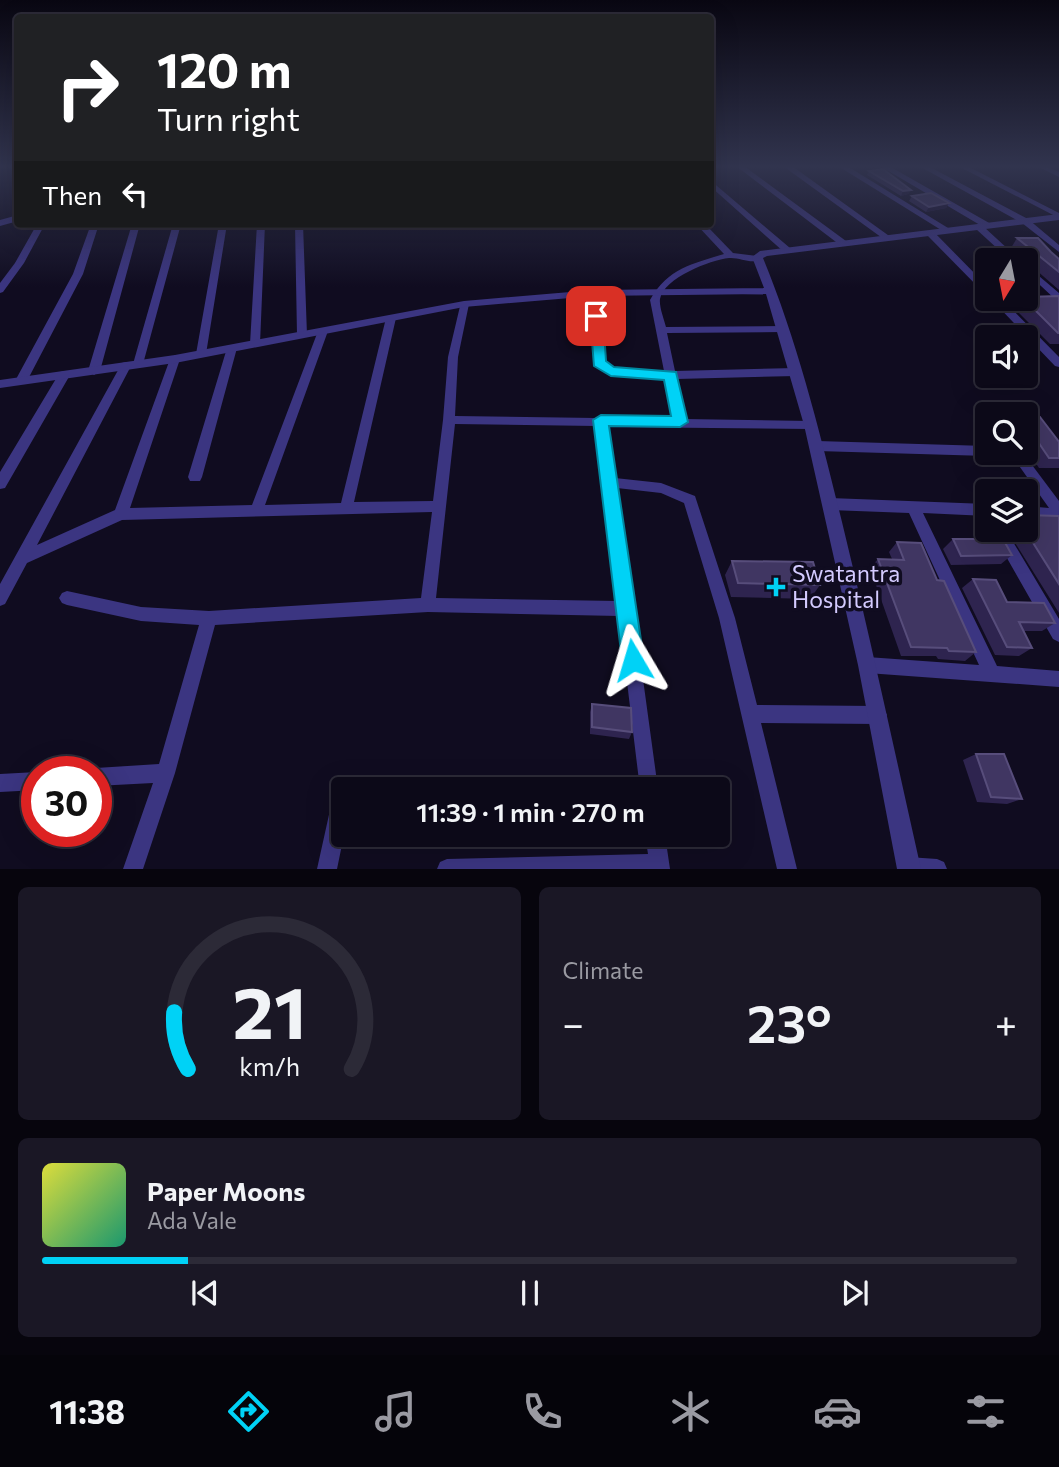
<!DOCTYPE html>
<meta charset="utf-8">
<style>
body{margin:0;font-family:Commissioner,sans-serif;background:#1a1725;color:#f1f3f6;height:100vh;display:flex;flex-direction:column;font-size:26px;white-space:nowrap}
*{box-sizing:border-box;margin:0}
p{font-size:23px;color:#9a9aa2}
.icon{flex:none;width:38px;height:38px;fill:none;stroke:currentColor;stroke-width:2;stroke-linecap:round;stroke-linejoin:round}
.map{position:relative;height:869px;overflow:hidden}
.panel{display:flex;flex-direction:column;gap:18px;padding:18px;background:#07050d;flex:1}
.panel>*{flex:none}
.hud{position:absolute;left:14px;top:14px;width:700px;height:214px;border-radius:7px;box-shadow:0 7px 28px #0002,0 0 0 2px #2c2a37;background:#202124;color:#fff;overflow:hidden}
.needle{width:46px;rotate:190deg}
.tools{position:absolute;left:975px;top:248px;display:grid;gap:14px}
.tools a{display:grid;place-items:center;width:63px;height:63px;border-radius:7px;background:#0c0918;box-shadow:0 7px 28px #0002,0 0 0 2px #2c2a37;font-size:35px}
.speed{position:absolute;left:21px;top:756px;display:flex;gap:14px;font-size:35px;font-weight:700;text-align:center}
.speed>*{display:grid;place-content:center;width:91px;height:91px;border-radius:50%;background:#0c0918;box-shadow:0 7px 28px #0002,0 0 0 2px #2c2a37;line-height:1}
.speed .limit{border:10px solid #d22;background:#fff;color:#111}
.pin{position:absolute;display:grid;place-items:center;width:60px;height:60px;color:#fff;margin:-30px;border-radius:14px;box-shadow:0 4px 10px #0006}
.me{position:absolute;width:77px;margin:-38px;rotate:353deg;stroke-linejoin:round;filter:drop-shadow(0 0 5px #0008)}
.turn{display:flex;align-items:center;gap:24px;height:147px;padding:0 28px;font-size:32px}
.turn .icon{width:91px;height:91px;stroke-width:2.5}
.turn b{display:block;font-size:49px;line-height:60px}
.then{display:flex;align-items:center;height:66px;padding:0 28px;background:#0003;gap:14px;font-size:26px}
.big{font-size:52px;font-weight:600;line-height:1.1}
.panel .widget{flex:1;display:flex;flex-direction:column;justify-content:center;gap:10px;min-width:0;padding:0 24px;border-radius:10px;background:#1a1725}
.panel .dial{align-items:center;gap:0}
.dial svg{height:182px;overflow:visible;fill:none;stroke:#2c2a37;stroke-width:7;stroke-linecap:round;text-anchor:middle}
.dial text{fill:#f1f3f6;stroke:none}
.song{display:flex;align-items:center;gap:21px}
.cover{width:84px;height:84px;border-radius:10px;background:linear-gradient(135deg,hsl(60 70% 55%),hsl(160 70% 35%))}
.played{height:7px;border-radius:4px;background:linear-gradient(90deg,#00d2f6 15%,#2c2a37 15%)}
.keys{display:flex;justify-content:space-around;direction:ltr}
.heat{display:flex;justify-content:space-between;align-items:center;font-size:38px;direction:ltr}
.panel .tiles{flex:1;display:grid;gap:18px;grid-template-columns:1fr 1fr}
.widget:last-child{grid-column:span 2}
.trip{position:absolute;left:331px;top:777px;width:399px;height:70px;border-radius:7px;background:#0c0918;box-shadow:0 7px 28px #0002,0 0 0 2px #2c2a37;font-weight:600;line-height:70px;text-align:center}
.tabs{display:flex;height:112px;justify-content:space-around;align-items:center;background:#05040a;color:#9a9aa2}
.tabs .icon{width:49px;height:49px}
.tabs .current{color:#00d2f6}
.tabs b{font-size:32px;color:#f1f3f6}
.map>svg:first-child{display:block}
.lines{fill:none;stroke-linecap:round;stroke-linejoin:round}
.minor{fill:#3b3581;fill-rule:evenodd}
.tertiary{fill:#3b3581;fill-rule:evenodd}
.wall{fill:#2e244f}
.shaded-wall{fill:#1b1334}
.building{fill:#403662;stroke:#574d7b;stroke-width:2}
.route{fill:#00d2f6;stroke:#0088a0;stroke-width:2}
.poi-dot{fill:#00d2f6;stroke:#100c20;stroke-width:2.5}
.labels{text-anchor:middle;stroke-width:7;stroke-linejoin:round;paint-order:stroke}
.near-poi-label{font-size:23px;fill:#d4cbff;stroke:#100c20;text-anchor:start}
</style>
<div class="map">
<svg width="1059" height="869" viewBox="0 0 1059 869">
<rect width="100%" height="100%" fill="#100c20"/>
<g class="lines">
<path class="minor" d="M736 166H744L846 241V245H840Z
M783 166H792L892 238 885 240Z
M838 166H847L953 231 946 233Z
M880 166H889L991 224V228L984 227 1021 261H1011L976 229V225H980Z
M919 166H928L1028 219 1059 245V252L1022 223Z
M958 166H967L1059 213V218Z
M1037 166H1046L1059 172V177Z
M710 180 790 248V252H784L710 186Z
M37 224H45L24 263 3 292 0 293V283L15 263Z
M91 224H99L83 274 27 381 25 384H17L15 381 73 274Z
M132 224H140L100 371 94 375 88 371Z
M173 224H181L143 364 138 368 133 364Z
M219 224H227L206 354 201 357 196 354Z
M257 224H265L260 344 255 347 250 344Z
M295 224H303L307 335 302 338 297 335Z
M696 224H705L733 253 757 256 761 259C752 265 740 257 729 258 710 260 664 278 660 299 659 307 664 319 666 327L783 326 788 329 783 332 667 333 675 371 796 368 802 372 796 376 677 379 685 419 811 421 817 425 811 429 608 427 615 478 661 483 695 496 735 618 757 705 878 706 884 709 887 715 884 721 878 724 761 723 797 869H777L719 618 684 503 661 493 617 488 658 789H640L619 616 428 612 215 625 175 773 143 869H123L153 783 96 786V772H89L96 768 159 764 199 625 141 621 67 605 62 603 59 598 62 593 67 591 141 607 209 611 421 598 432 512 122 520 27 563 5 604 0 606V584L122 363 126 362 131 366 37 545 115 510 170 359 175 355 180 359 130 508 252 505 318 331 323 328 328 331 265 505 341 503 386 318 391 315 396 318 354 502 433 501 443 420 448 357 461 302H467L469 304 458 357 455 416 596 418 601 416 606 418 673 419 665 378 611 375 595 366 589 293 594 290 599 293 604 361 614 367 664 371 650 300C668 268 692 264 724 254ZM455 424 596 426 617 601 436 598Z
M930 230 933 231 987 286V294L984 293 927 235 926 233Z
M1026 265 1059 293V301L1056 300 1026 272Z
M991 299H1002L1059 357V367L1055 366Z
M232 345 237 348 202 477 200 481H190L188 477 227 348Z
M64 371 70 375 5 488 0 489V472L60 372Z
M817 441 987 446V453H992L987 456 817 451 813 449 811 446 813 443Z
M1010 453H1023L1059 501V520L1026 518V506L1049 508Z
M830 498 987 504V516L923 513 997 666 1059 671V687L867 673 861 671 859 665 861 659 867 657 979 665 909 513 830 510 825 508 823 504 825 500Z
M991 530H1006L1059 619V642L1053 639Z
M37 772V790L0 792V774Z
M343 783 350 785 351 789H343L344 835 337 869H317L334 792 336 785Z
M645 835H665L670 869H437L440 862 447 859 648 854Z
M908 857 937 859 944 862 947 869H898L901 860Z"/>
<path class="tertiary" d="M1059 214V220L767 256 763 258C798 343 820 433 842 522 870 637 895 753 921 869H897L858 665 804 425 766 294 594 296 464 307 175 363 0 388V380L175 355 464 301 594 290 764 288 752 257 760 251Z
M18 215V221L0 226V220Z"/>
</g>
<path class="wall" d="M869 171 911 190 908 194 901 196 867 175Z
M912 196 949 203 946 208 926 212 909 201Z
M1017 238 1051 252 1059 259V290L1011 248Z
M1059 296V344H1050L1014 308 1020 299Z
M1026 418 1059 458V468H1039L1026 448Z
M1059 516V613L1007 530H1026Z
M953 539 1012 555 1001 564 951 565 943 549Z
M897 542 937 580 976 652 965 661 938 659 936 656H901L870 568 878 559H892L889 552Z
M732 561 820 585 810 599 731 597 725 575Z
M973 579 1007 602 1055 623 1042 631H1023L1032 648 1019 656 995 655 962 588Z
M592 704 632 732 629 739 590 734V712Z
M976 754 1022 799 1007 804 977 802 963 760Z"/>
<path class="shaded-wall" d="M911 190 908 194 901 196 903 191Z
M949 203 946 208 926 212 929 207Z"/>
<path class="building" d="M883 169 911 190 903 191 869 171Z
M931 193 949 203 929 207 912 196Z
M1017 238H1038L1051 252 1059 259V272Z
M1059 296V333H1058L1024 299H1026V297Z
M1040 417 1059 442V458H1049L1030 430H1026V418Z
M1026 515 1059 516V584L1025 530H1026Z
M953 539H1003L1012 555 961 556Z
M897 542 921 543 937 580 944 581 976 652 949 651 947 648 911 647 878 559 904 560Z
M732 561 813 562 820 585 738 583Z
M973 579 996 580 1007 602 1044 603 1055 623 1019 622 1032 648 1007 647Z
M592 704 631 708 632 732 592 727Z
M976 754H1004L1022 799 991 797Z
M584 776 627 780V789H584Z"/>
<linearGradient id="sky" x2="0" y2="1"><stop stop-color="#090712"/><stop offset="0.58" stop-color="#31344e"/><stop offset="1" stop-color="#31344e" stop-opacity="0"/></linearGradient>
<rect width="1059" height="287" fill="url(#sky)"/>
<path class="route" d="M596 312 603 316 606 361 614 367 676 372 688 422 680 427 609 426 644 660 640 668 633 671 625 668 622 660 593 420 601 415 671 416 664 380 611 376 594 366 590 316Z"/>
<path class="poi-dot" d="M772.5 576.5h7v7h7v7h-7v7h-7v-7h-7v-7h7z"/>
<g class="labels">
<g class="near-poi-label">
<text x="792" y="582">Swatantra<tspan x="792" dy="26">Hospital</tspan></text>
</g>
</g>
</svg>
<div class="tools">
<a><svg class="needle" viewBox="-14 -14 28 28"><path d="M0-13l5 13h-10z" fill="#e53935"/><path d="M0 13l5-13h-10z" fill="#9a9aa2"/></svg></a>
<a><svg class="icon" aria-label="sound" viewBox="0 0 24 24"><path d="M4 9h4l5-4v14l-5-4H4zM17 9q2 3 0 6"/></svg></a>
<a><svg class="icon" aria-label="search" viewBox="0 0 24 24"><circle cx="10" cy="10" r="6"/><path d="M15 15l6 6"/></svg></a>
<a><svg class="icon" aria-label="layers" viewBox="0 0 24 24"><path d="M12 4l9 5-9 5-9-5zM3 14l9 5 9-5"/></svg></a>
</div>
<div class="speed"><div class="limit">30</div></div>
<div class="pin" style="left:596px;top:316px;background:#d93025"><svg class="icon" aria-label="arrive" viewBox="0 0 24 24"><path d="M6 21V4h12l-3 4 3 4H6"/></svg></div>
<svg class="me" style="left:633px;top:660px" viewBox="-20 -20 40 40"><path d="M0-17L14 15 0 8-14 15z" fill="#00d2f6" stroke="#fff" stroke-width="4"/></svg>
<div class="trip">11:39 · 1 min · 270 m</div>
<div class="hud">
<div class="turn"><svg class="icon" aria-label="right" viewBox="0 0 24 24"><path d="M7 20v-9h11M14 6l5 5-5 5"/></svg><div><b>120 m</b>Turn right</div></div>
<div class="then">Then<svg class="icon" aria-label="left" viewBox="0 0 24 24"><path d="M17 20v-9H6M10 6l-5 5 5 5"/></svg></div>
</div>
</div>
<section class="panel">
<div class="tiles">
<div class="widget dial"><svg viewBox="0 0 100 80">
<path d="M14 69A42 42 0 1 1 86 69"/>
<path d="M14 69A42 42 0 0 1 8 44" stroke="#00d2f6"/>
<text x="50" y="56" font-size="32" font-weight="700">21</text>
<text x="50" y="72" font-size="11">km/h</text>
</svg></div>
<div class="widget"><p>Climate</p>
<div class="heat"><a>−</a><b class="big">23°</b><a>+</a></div>
</div>
<div class="widget">
<div class="song"><i class="cover"></i><div><b>Paper Moons</b><p>Ada Vale</p></div></div>
<div class="played"></div>
<div class="keys"><svg class="icon" aria-label="previous" viewBox="0 0 24 24"><path d="M18 5L8 12l10 7zM5 5v14"/></svg><svg class="icon" aria-label="pause" viewBox="0 0 24 24"><path d="M8 5v14M16 5v14"/></svg><svg class="icon" aria-label="next" viewBox="0 0 24 24"><path d="M6 5l10 7-10 7zM19 5v14"/></svg></div>
</div>
</div>
</section>
<nav class="tabs">
<b>11:38</b>
<svg class="icon current" aria-label="directions" viewBox="0 0 24 24"><path d="M12 3l9 9-9 9-9-9zM9 14v-3h6M13 9l2 2-2 2"/></svg>
<svg class="icon" aria-label="music" viewBox="0 0 24 24"><path d="M9 18V5l10-2v13"/><circle cx="6" cy="18" r="3"/><circle cx="16" cy="16" r="3"/></svg>
<svg class="icon" aria-label="phone" viewBox="0 0 24 24"><path d="M5 4h4l2 5-3 2q2 4 5 5l2-3 5 2v4C11 20 4 13 5 4z"/></svg>
<svg class="icon" aria-label="climate" viewBox="0 0 24 24"><path d="M12 3v18M4 7l16 10M4 17L20 7"/></svg>
<svg class="icon" aria-label="car" viewBox="0 0 24 24"><path d="M5 17H2v-5l4-1 3-4h7l3 4 3 1v5h-3M9 17h6M6 11h13"/><circle cx="7" cy="17" r="2"/><circle cx="17" cy="17" r="2"/></svg>
<svg class="icon" aria-label="filters" viewBox="0 0 24 24"><path d="M4 7h16M4 17h16"/><circle cx="9" cy="7" r="2"/><circle cx="15" cy="17" r="2"/></svg>
</nav>
